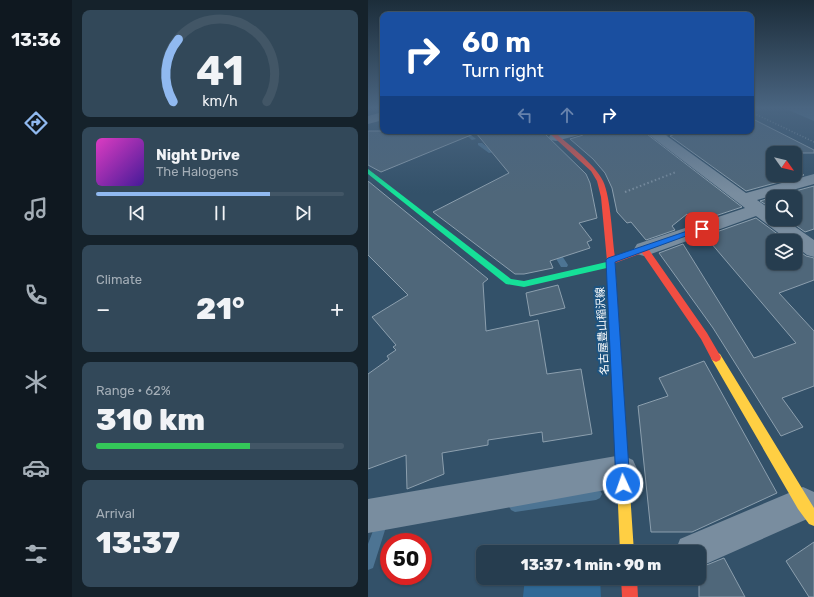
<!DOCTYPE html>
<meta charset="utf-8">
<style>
body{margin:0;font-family:Rubik,"Noto Sans JP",sans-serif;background:#324859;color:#f1f3f6;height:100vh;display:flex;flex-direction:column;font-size:15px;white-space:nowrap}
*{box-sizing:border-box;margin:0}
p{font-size:13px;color:#a4aeb7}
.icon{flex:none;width:22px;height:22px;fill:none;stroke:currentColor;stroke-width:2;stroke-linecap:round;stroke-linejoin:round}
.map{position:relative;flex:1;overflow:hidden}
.drawer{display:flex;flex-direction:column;gap:10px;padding:10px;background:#15222b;width:296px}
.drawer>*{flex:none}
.top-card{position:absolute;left:12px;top:12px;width:374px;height:122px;border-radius:8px;box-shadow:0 1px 3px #0004,0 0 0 1px #425666;background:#1a4fa0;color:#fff;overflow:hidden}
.needle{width:26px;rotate:124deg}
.fabs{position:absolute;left:398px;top:146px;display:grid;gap:8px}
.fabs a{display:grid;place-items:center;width:36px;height:36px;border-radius:8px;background:#263d4f;box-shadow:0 1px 3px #0004,0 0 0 1px #425666;font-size:20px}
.speed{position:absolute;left:12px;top:533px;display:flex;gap:8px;font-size:20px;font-weight:700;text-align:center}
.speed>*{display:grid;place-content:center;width:52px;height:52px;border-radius:50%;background:#263d4f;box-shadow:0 1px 3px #0004,0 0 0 1px #425666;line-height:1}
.speed .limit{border:6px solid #d22;background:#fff;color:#111}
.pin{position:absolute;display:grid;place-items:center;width:34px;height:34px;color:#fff;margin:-17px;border-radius:8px;box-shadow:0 2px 6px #0006}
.me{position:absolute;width:44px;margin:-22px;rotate:357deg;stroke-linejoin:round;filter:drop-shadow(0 0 3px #0008)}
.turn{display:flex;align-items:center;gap:14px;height:84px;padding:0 16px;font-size:18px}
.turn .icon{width:52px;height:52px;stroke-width:2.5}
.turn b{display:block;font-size:28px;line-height:34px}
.lanes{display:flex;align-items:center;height:38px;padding:0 16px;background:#0003;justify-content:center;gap:20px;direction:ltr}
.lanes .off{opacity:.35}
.big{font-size:30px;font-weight:800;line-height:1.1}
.drawer .card{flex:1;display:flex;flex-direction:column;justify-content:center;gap:6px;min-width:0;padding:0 14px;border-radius:8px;background:#324859}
.drawer .dial{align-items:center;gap:0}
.dial svg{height:104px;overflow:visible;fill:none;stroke:#425666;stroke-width:7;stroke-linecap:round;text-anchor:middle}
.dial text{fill:#f1f3f6;stroke:none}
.song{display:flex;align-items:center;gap:12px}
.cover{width:48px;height:48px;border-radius:6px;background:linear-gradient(135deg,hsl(310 70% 55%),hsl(260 70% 35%))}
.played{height:4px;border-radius:2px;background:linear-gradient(90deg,#90b9f0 70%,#425666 70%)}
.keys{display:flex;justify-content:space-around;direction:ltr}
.heat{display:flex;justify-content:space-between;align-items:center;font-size:22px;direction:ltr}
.charge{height:6px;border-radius:3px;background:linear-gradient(90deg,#34c759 62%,#425666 0)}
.trip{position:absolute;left:108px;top:545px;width:230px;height:40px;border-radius:8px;background:#263d4f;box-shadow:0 1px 3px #0004,0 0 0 1px #425666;font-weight:800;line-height:40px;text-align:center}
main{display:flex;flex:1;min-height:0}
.dock{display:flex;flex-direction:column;width:72px;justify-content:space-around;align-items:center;background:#0f1820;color:#a4aeb7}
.dock .icon{width:28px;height:28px}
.dock .current{color:#90b9f0}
.dock b{font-size:18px;color:#f1f3f6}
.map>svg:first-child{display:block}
.green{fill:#306996}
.water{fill:#4d7493}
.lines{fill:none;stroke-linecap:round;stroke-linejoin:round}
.stream{fill:#4d7493;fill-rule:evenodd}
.building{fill:#4f677a;stroke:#8c9fae}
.path-far1{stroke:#798d9f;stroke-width:1.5;stroke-dasharray:1 2;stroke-linecap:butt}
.path{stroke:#798d9f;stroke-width:2;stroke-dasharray:1.5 2.5;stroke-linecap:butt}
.lane{fill:#798d9f;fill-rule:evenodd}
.street{fill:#798d9f;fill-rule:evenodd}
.fast{fill:#16e098;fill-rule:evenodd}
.slow{fill:#ffcf43;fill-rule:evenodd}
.jam{fill:#f24e42;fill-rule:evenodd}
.route{fill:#1a73e8;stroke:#114b97}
.labels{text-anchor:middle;stroke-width:4;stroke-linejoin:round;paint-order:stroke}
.street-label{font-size:11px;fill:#fff;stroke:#1d537f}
</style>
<main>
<nav class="dock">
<b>13:36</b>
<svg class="icon current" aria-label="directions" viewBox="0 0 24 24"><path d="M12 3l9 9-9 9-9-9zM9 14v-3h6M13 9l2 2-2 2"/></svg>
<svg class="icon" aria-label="music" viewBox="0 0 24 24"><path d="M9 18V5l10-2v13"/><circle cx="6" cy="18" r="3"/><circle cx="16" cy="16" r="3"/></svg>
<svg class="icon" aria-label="phone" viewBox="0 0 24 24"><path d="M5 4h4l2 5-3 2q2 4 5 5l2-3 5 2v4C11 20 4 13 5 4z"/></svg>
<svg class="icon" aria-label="climate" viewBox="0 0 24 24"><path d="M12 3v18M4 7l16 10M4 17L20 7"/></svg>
<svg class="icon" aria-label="car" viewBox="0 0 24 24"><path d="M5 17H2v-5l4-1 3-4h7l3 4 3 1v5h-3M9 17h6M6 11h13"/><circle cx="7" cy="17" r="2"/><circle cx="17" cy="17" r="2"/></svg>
<svg class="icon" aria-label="filters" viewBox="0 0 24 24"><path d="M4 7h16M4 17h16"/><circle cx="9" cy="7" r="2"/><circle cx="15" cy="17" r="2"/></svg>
</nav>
<section class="drawer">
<div class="card dial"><svg viewBox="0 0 100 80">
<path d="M14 69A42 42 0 1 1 86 69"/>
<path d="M14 69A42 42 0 0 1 18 21" stroke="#90b9f0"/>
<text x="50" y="56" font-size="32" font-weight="700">41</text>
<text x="50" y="72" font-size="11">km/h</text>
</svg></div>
<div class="card">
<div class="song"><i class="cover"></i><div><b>Night Drive</b><p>The Halogens</p></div></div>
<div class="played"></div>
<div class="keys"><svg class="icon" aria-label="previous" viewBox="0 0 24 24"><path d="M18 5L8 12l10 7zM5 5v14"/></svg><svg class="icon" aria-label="pause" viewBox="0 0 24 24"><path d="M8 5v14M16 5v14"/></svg><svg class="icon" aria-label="next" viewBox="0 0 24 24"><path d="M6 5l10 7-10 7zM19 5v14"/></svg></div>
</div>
<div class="card"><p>Climate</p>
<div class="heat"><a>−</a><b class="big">21°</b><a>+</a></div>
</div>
<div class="card"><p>Range · 62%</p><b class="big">310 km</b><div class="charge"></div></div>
<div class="card"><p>Arrival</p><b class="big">13:37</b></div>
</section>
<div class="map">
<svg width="446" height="597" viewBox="0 0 446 597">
<rect width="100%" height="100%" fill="#335169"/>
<path class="green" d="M157 578H232L233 597H155Z"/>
<path class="water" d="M418 109H446V121Z"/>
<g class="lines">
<path class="stream" d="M93 131H98L108 139 104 140Z
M110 143H114L126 152 121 153 110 145Z
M185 248H189L200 265 199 267H193L183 250Z
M228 488 232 490 234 494 232 498 228 500 147 512 143 510 141 506 143 502 147 500Z
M12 521 16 523 18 527 5 568 0 570V544L8 523Z"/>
</g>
<path class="building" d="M383 118 446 150V153H402L405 155V175H427V169L436 175 378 191 302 136 315 131H383Z
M0 131H174L218 174 222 183 229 218 211 223 224 240 219 242 222 248 182 261 185 268 156 274H147L65 212 141 173 108 133 13 172 0 165Z
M218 131H275L374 207 326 223 319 214 304 226 307 230 278 240 263 222 259 223 249 212 244 188 237 173 225 159 202 139 215 135Z
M0 181 120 279 115 283 118 331 170 320 179 374 213 369 224 434 175 442 174 432 120 440V445L74 453 76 474 39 489 38 455 0 469V374L21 359 19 356 28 350 25 347 28 345 4 317 40 295 0 255Z
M446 186V229L437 232 419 219H427V197H405Z
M405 197V209L392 201Z
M388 218 419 241H405V263H427V248L438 256 446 258V280L411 293 446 331V386L414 398 435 427 413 436 345 328 291 253 315 244 386 358 428 343 337 236Z
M190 285 197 308 162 316 158 293Z
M336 361 409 493 324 532H283L270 406 300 396 291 378Z
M446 542V597H441L418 561Z
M356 558 377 597H331V568Z"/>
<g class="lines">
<path class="path-far1" d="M383 112 446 142"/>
<path class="path" d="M257 192 308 172"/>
<path class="lane" d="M301 131H314L290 138 286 136Z"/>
<path class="street" d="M15 112V120L0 124V116Z
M195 131H217L215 134 188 141 183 140 181 137 183 134Z
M276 131H292L378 193 446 174V184L389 200 405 211V219H416L446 240V257L439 255 427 246V241H421L388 216 283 254 276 256 269 254 266 249 269 244 377 208Z
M254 455 265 460 270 471 265 482 254 487 0 533V499Z
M435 487 446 492V516L331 567V552H307L312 539Z"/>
<path class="fast" d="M0 169 143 279 156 281 243 261 247 264 243 267 156 287 138 284 0 174Z"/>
<path class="slow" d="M348 352 352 354 446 508V526L441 524 430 509 344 360 343 357 344 354Z
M250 382 254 383 255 387 266 552H252L245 387 246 383Z"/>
<path class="jam" d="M179 131H185C200 144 227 164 235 181 243 198 244 237 247 257L273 247H279L339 333 353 357 352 360 348 362 344 360 333 339 274 253 247 263 255 387 254 391 250 392 246 391 245 387 239 261 233 197 229 181 223 171Z
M253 578H269L270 597H254Z"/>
</g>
<linearGradient id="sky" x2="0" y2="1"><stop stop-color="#1c2d3a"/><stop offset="0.56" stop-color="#4a6581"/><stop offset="1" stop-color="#4a6581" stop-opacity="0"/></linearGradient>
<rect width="446" height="193" fill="url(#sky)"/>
<path class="route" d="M331 227 337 229 247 262 262 484 260 489 255 491 250 489 248 484 238 260 240 258Z"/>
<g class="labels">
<g class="street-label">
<text transform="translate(234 331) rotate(-93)" y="4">名古屋豊山稲沢線</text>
</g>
</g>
</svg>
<div class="fabs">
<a><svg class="needle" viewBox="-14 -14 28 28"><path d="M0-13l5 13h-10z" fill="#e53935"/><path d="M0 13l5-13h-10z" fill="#a4aeb7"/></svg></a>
<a><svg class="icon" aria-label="search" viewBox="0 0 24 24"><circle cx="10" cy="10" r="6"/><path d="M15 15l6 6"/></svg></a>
<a><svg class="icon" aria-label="layers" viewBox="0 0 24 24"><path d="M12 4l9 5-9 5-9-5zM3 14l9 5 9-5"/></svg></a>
</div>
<div class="speed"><div class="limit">50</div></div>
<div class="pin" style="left:334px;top:229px;background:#d93025"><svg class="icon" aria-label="arrive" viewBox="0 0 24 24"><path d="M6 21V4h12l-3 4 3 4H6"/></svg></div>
<svg class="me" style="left:255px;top:484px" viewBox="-20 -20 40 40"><circle r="17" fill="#1a73e8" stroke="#fff" stroke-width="3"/><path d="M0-11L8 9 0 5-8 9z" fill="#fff"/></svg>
<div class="trip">13:37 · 1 min · 90 m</div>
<div class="top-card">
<div class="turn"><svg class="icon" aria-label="right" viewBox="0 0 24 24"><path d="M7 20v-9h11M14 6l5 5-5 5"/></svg><div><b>60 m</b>Turn right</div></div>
<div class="lanes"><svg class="icon off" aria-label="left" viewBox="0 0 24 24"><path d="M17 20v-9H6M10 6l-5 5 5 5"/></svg><svg class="icon off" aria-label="ahead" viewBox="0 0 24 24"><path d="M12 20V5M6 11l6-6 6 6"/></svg><svg class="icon" aria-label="right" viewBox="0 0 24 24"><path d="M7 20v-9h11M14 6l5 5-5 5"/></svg></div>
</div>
</div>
</main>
